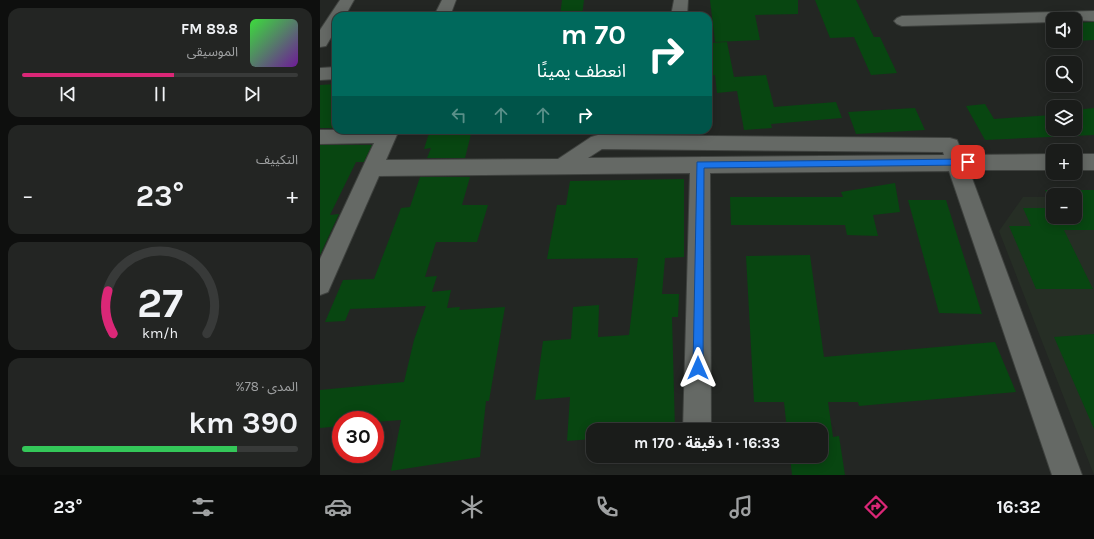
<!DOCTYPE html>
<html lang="ar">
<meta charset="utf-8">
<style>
body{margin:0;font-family:Karla,"Noto Sans Arabic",sans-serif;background:#232523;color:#f1f3f6;direction:rtl;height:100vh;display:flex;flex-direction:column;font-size:15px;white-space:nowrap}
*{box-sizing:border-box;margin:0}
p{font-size:13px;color:#9fa1a2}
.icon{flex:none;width:22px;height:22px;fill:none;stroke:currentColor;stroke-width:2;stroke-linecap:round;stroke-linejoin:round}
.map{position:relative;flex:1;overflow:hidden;direction:ltr}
.side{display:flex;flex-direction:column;gap:8px;padding:8px;background:#0e0f0e;width:320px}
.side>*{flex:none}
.guide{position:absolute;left:12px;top:12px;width:380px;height:122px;border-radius:12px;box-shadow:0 2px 10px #0003,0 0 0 1px #383a39;direction:rtl;background:#00695c;color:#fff;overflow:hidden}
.controls{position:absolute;left:726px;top:12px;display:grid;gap:8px}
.controls a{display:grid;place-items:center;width:36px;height:36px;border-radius:8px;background:#1a1c1a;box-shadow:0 2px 10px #0003,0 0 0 1px #383a39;font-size:20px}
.speed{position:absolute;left:12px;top:411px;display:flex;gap:8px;font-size:20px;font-weight:700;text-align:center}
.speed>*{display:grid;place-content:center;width:52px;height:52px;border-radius:50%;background:#1a1c1a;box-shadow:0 2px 10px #0003,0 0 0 1px #383a39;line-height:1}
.speed .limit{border:6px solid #d22;background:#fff;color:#111}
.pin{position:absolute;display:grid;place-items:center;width:34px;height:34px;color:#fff;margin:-17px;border-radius:8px;box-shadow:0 2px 6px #0006}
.me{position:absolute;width:44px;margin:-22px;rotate:0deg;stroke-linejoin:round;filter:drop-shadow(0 0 3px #0008)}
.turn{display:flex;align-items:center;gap:14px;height:84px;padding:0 20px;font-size:18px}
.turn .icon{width:52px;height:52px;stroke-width:2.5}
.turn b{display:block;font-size:28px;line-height:34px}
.lanes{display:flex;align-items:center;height:38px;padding:0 20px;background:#0003;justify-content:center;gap:20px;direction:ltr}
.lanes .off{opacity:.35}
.big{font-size:30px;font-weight:700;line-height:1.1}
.side .card{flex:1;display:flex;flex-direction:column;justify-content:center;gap:6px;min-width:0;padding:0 14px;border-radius:12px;background:#232523}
.side .dial{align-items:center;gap:0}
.dial svg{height:104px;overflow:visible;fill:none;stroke:#383a39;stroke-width:7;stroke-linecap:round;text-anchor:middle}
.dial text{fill:#f1f3f6;stroke:none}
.song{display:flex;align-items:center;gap:12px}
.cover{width:48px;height:48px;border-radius:6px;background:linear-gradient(135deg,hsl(120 70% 55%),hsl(280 70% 35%))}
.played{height:4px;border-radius:2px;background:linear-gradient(90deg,#db2777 55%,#383a39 55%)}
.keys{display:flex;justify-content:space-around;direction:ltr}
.heat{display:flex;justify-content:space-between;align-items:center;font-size:22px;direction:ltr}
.charge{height:6px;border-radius:3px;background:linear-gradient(90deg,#34c759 78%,#383a39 0)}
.trip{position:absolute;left:266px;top:423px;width:242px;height:40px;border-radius:12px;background:#1a1c1a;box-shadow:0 2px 10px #0003,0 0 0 1px #383a39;font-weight:700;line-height:40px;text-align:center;direction:rtl}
.menu{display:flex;height:64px;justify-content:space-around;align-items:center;background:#0a0b0a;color:#9fa1a2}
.menu .icon{width:28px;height:28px}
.menu .current{color:#db2777}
.menu b{font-size:18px;color:#f1f3f6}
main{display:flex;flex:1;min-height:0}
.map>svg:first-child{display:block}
.built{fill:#262e25}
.building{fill:#084611}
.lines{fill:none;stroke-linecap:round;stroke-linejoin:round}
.minor-casing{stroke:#3e413e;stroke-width:2}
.minor{fill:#656965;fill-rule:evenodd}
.route{fill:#1a73e8;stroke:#114b97}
</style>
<main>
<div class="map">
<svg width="774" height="475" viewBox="0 0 774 475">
<rect width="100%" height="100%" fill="#232623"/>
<path class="built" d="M703 197H733V217H755L774 197V475L679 231Z"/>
<path class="building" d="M242 0H264L262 16H240Z
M390 0H478V14L435 15 440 40 395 42Z
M495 0H536L554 37H560L577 73 551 75 534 37 510 38Z
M774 22V40L738 42 737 41H755V23Z
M407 42 415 82 414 77 446 75 454 107 516 102 522 118 451 124 452 128 424 130 417 91 397 93 395 75 392 76 388 43Z
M16 84V128H0V85Z
M665 104 674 119 732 115 730 111H733V129H755V110L774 108V135L665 140 646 106Z
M595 108 605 130 536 134 528 112Z
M110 130H152L145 158H107L111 148 104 149Z
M0 145H52L44 162H36L10 215 19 214 0 255Z
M100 177H150L142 205H168L157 242H116L105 277 117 276 112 292 131 290 127 308 140 307 139 310 185 307 169 401H166L160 457 71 471 81 420 55 422V420H21V426L0 428V390L84 382 94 340 106 306 30 309 25 321 5 322 23 280 54 279 81 208 90 207Z
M364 179V257L345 258 342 294H359L358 317H352L355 430H273V439L247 441 250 397 215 400 223 341 251 339 253 307 279 305 278 337 309 335 318 258 227 259 237 205H246L250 181Z
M575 183 580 212 553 215 558 236 527 235 525 225H411L410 197H523L521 192Z
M725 190H774V230H744L773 289H716L689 226H711L703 208H733V217H755V195H733V205Z
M588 200H626L662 314 619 313Z
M490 255 504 357 675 342 696 392 539 406 538 402H508L513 437 519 436 525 475H472L470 456H501V430H467L464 402H434L426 256Z
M774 334V429L734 337Z"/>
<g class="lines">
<defs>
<path id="minor" d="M20 0H34L25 16H16V29L6 46 0 47V30Z
M122 0H136L130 16H114Z
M354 0H368L367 16H351Z
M774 11V21L733 19V22L582 26 577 24 574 21 577 18 582 16Z
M16 67V79L0 80V68Z
M0 130H79L66 160 238 159 271 137 278 135 630 138 637 140 643 155 733 154V170H649L762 475H732L629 171 390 173 391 430H363L370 173 59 176 8 292 0 295V259L54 143 0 144ZM282 149 623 152 624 155 268 158Z
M755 154H774V170H755Z"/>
</defs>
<use href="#minor" class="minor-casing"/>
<use href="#minor" class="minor"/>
</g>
<path class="route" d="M648 159 653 162 648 165 384 168 383 368 382 371 378 373 374 371 373 368 377 162Z"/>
</svg>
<div class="controls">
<a><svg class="icon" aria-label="sound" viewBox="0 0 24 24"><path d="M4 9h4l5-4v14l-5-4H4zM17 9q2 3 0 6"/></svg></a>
<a><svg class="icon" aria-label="search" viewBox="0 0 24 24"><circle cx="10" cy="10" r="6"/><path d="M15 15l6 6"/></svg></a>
<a><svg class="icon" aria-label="layers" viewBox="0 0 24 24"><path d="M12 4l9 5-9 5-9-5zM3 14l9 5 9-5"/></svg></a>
<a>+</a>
<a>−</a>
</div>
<div class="speed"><div class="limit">30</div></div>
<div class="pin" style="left:648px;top:162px;background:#d93025"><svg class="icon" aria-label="arrive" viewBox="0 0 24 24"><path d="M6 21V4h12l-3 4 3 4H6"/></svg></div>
<svg class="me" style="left:378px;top:368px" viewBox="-20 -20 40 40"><path d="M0-17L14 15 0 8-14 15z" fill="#1a73e8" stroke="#fff" stroke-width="4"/></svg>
<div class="trip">16:33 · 1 دقيقة · 170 m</div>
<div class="guide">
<div class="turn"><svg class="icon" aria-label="right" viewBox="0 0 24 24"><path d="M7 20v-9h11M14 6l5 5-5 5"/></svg><div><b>70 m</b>انعطف يمينًا</div></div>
<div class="lanes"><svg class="icon off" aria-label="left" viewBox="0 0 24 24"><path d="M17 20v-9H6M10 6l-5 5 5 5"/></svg><svg class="icon off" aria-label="ahead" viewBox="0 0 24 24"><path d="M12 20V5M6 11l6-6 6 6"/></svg><svg class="icon off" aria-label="ahead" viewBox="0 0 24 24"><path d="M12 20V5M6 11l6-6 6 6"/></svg><svg class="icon" aria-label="right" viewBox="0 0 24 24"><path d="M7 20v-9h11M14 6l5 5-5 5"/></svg></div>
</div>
</div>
<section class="side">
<div class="card">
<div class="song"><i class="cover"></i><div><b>89.8 FM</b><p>الموسيقى</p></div></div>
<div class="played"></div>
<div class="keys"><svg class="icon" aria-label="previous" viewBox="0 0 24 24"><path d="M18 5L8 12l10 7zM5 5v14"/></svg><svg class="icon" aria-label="pause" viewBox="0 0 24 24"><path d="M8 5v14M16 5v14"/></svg><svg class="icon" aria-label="next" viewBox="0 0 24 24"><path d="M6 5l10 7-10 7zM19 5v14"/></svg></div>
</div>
<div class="card"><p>التكييف</p>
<div class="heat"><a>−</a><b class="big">23°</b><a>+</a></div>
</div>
<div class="card dial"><svg viewBox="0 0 100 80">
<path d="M14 69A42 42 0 1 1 86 69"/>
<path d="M14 69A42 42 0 0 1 10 36" stroke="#db2777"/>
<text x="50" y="56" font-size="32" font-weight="700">27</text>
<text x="50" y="72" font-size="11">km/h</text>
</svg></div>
<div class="card"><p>المدى · 78%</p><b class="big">390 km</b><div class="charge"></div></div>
</section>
</main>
<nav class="menu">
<b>16:32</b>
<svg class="icon current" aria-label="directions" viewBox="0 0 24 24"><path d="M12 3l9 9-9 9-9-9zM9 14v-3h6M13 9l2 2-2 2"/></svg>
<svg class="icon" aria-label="music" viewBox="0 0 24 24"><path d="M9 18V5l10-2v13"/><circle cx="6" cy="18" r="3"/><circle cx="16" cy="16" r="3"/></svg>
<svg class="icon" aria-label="phone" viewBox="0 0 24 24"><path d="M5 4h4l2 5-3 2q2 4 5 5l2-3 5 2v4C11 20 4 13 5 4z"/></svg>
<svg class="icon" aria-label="climate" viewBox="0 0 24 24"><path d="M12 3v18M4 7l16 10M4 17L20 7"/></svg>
<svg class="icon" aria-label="car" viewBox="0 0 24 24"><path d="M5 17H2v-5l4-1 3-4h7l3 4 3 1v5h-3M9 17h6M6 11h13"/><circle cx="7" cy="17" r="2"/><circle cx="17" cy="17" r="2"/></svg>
<svg class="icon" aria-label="filters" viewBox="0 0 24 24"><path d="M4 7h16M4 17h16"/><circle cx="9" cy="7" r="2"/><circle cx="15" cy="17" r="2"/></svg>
<b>23°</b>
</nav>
